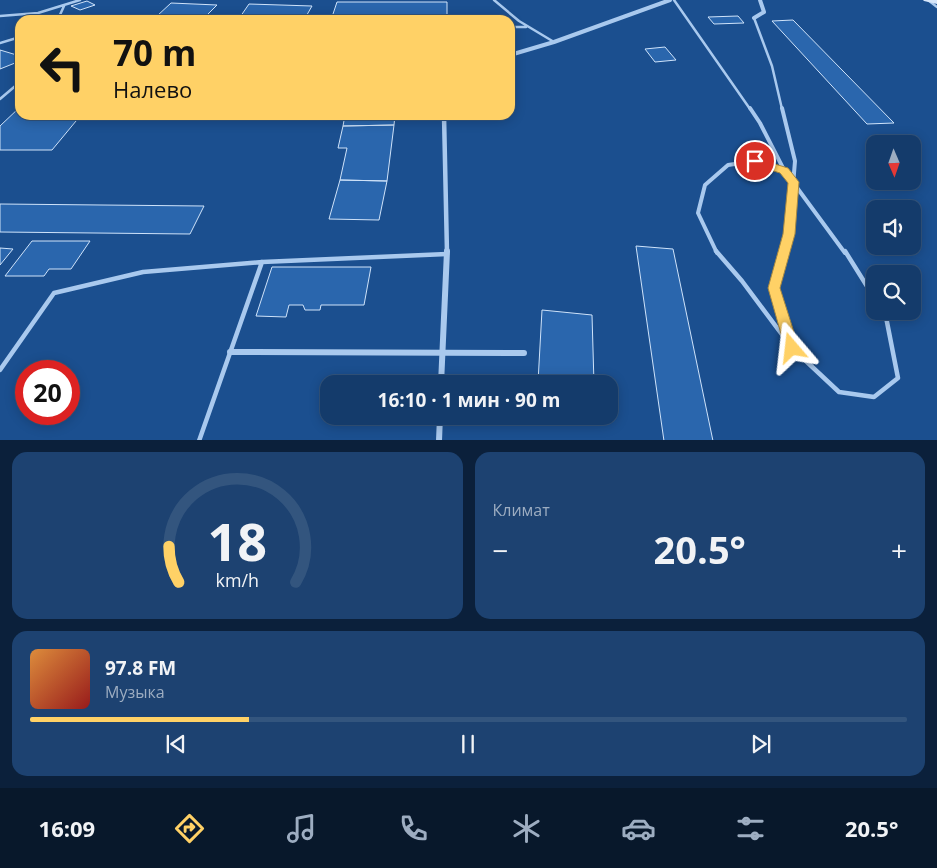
<!DOCTYPE html>
<html lang="ru">
<meta charset="utf-8">
<style>
body{margin:0;font-family:"Open Sans",sans-serif;background:#1d4271;color:#f1f3f6;height:100vh;display:flex;flex-direction:column;font-size:19px;white-space:nowrap}
*{box-sizing:border-box;margin:0}
p{font-size:16px;color:#9dadc1}
.icon{flex:none;width:28px;height:28px;fill:none;stroke:currentColor;stroke-width:2;stroke-linecap:round;stroke-linejoin:round}
.map{position:relative;height:440px;overflow:hidden}
.details{display:flex;flex-direction:column;gap:12px;padding:12px;background:#0b203b;flex:1}
.details>*{flex:none}
.hud{position:absolute;left:15px;top:15px;width:500px;height:105px;border-radius:15px;box-shadow:0 2px 12px #0003,0 0 0 1px #33557e;background:#ffd166;color:#111;overflow:hidden}
.needle{width:32px;rotate:178deg}
.buttons{position:absolute;left:866px;top:135px;display:grid;gap:10px}
.buttons a{display:grid;place-items:center;width:55px;height:55px;border-radius:10px;background:#143b6b;box-shadow:0 2px 12px #0003,0 0 0 1px #33557e;font-size:25px}
.speed{position:absolute;left:15px;top:360px;display:flex;gap:10px;font-size:25px;font-weight:700;text-align:center}
.speed>*{display:grid;place-content:center;width:65px;height:65px;border-radius:50%;background:#143b6b;box-shadow:0 2px 12px #0003,0 0 0 1px #33557e;line-height:1}
.speed .limit{border:8px solid #d22;background:#fff;color:#111}
.pin{position:absolute;display:grid;place-items:center;width:42px;height:42px;color:#fff;margin:-21px;border:2px solid #fff;border-radius:50%;box-shadow:0 1px 5px #0007}
.me{position:absolute;width:55px;margin:-28px;rotate:343deg;stroke-linejoin:round;filter:drop-shadow(0 0 4px #0008)}
.turn{display:flex;align-items:center;gap:18px;height:105px;padding:0 15px;font-size:22px}
.turn .icon{width:65px;height:65px;stroke-width:2.5}
.turn b{display:block;font-size:35px;line-height:42px}
.big{font-size:38px;font-weight:700;line-height:1.1}
.details .tile{flex:1;display:flex;flex-direction:column;justify-content:center;gap:8px;min-width:0;padding:0 18px;border-radius:15px;background:#1d4271}
.details .dial{align-items:center;gap:0}
.dial svg{height:130px;overflow:visible;fill:none;stroke:#33557e;stroke-width:7;stroke-linecap:round;text-anchor:middle}
.dial text{fill:#f1f3f6;stroke:none}
.song{display:flex;align-items:center;gap:15px}
.cover{width:60px;height:60px;border-radius:8px;background:linear-gradient(135deg,hsl(30 70% 55%),hsl(0 70% 35%))}
.played{height:5px;border-radius:2px;background:linear-gradient(90deg,#ffd166 25%,#33557e 25%)}
.keys{display:flex;justify-content:space-around;direction:ltr}
.heat{display:flex;justify-content:space-between;align-items:center;font-size:28px;direction:ltr}
.details .tiles{flex:1;display:grid;gap:12px;grid-template-columns:1fr 1fr}
.tile:last-child{grid-column:span 2}
.trip{position:absolute;left:320px;top:375px;width:298px;height:50px;border-radius:15px;background:#143b6b;box-shadow:0 2px 12px #0003,0 0 0 1px #33557e;font-weight:700;line-height:50px;text-align:center}
.tab-bar{display:flex;height:80px;justify-content:space-around;align-items:center;background:#08182b;color:#9dadc1}
.tab-bar .icon{width:35px;height:35px}
.tab-bar .selected{color:#ffd166}
.tab-bar b{font-size:22px;color:#f1f3f6}
.map>svg:first-child{display:block}
.building{fill:#2a66ad;stroke:#cfe3fa}
.lines{fill:none;stroke-linecap:round;stroke-linejoin:round}
.lane-far2{stroke:#a9c9ee;stroke-width:2.5}
.lane-far1{stroke:#a9c9ee;stroke-width:4}
.lane{stroke:#a9c9ee;stroke-width:4.5}
.street-far2{stroke:#a9c9ee;stroke-width:4}
.street-far1{stroke:#a9c9ee;stroke-width:4.5}
.street{stroke:#a9c9ee;stroke-width:6}
.secondary{fill:#d6e6fa;fill-rule:evenodd}
.route{fill:#ffd166;stroke:#a68842}
</style>
<div class="map">
<svg width="937" height="441" viewBox="0 0 937 441">
<rect width="100%" height="100%" fill="#1b4f8f"/>
<path class="building" d="M87 1 95 5 80 10 71 6Z
M337 2H447V20H331Z
M171 3 217 5 204 18 157 16Z
M249 4 312 6 304 20H238Z
M738 16 744 23 714 24 708 17Z
M793 20 894 123 867 124 772 21Z
M665 47 676 60 655 62 645 49Z
M0 50 20 56V61L0 69Z
M20 107V115H81L52 150H0V126Z
M213 115H280L278 118 210 120Z
M345 115H395L394 125 343 126Z
M394 125 387 181 340 180 347 148H338L343 126Z
M340 180 387 181 379 220 329 219Z
M0 204 204 206 190 234 0 232Z
M32 241H90L71 269H49L44 276H5Z
M636 246 673 249 713 441H664Z
M0 248 13 249 0 265Z
M272 267H371L364 305H321L320 310H305L303 305H289L286 317 256 316Z
M542 310 592 315 594 384 538 382Z"/>
<g class="lines">
<path class="lane-far2" d="M494 0 519 21 554 42
M674 0 750 109
M928 0 937 7
M0 16 38 13 80 0
M754 18 772 66 782 109
M54 20 59 17 64 6
M510 27H526
M0 43 20 37
M0 99 20 82"/>
<path class="lane-far1" d="M750 108 760 123 784 170
M782 108 795 161 789 234 784 253
M717 253 698 213 705 185 728 165 755 161 784 170 845 253"/>
<path class="lane" d="M716 251 742 281 792 348 839 392 874 397 898 378 886 317 882 311
M784 251 774 288 791 344
M845 251 875 299
M0 370 54 293 143 272 262 262 447 254
M199 441 262 262"/>
<path class="street-far2" d="M754 18 764 12 760 0
M510 55 554 42 670 0"/>
<path class="street-far1" d="M444 115 447 253"/>
<path class="street" d="M230 352 524 353
M441 384 447 251
M439 441 440 416"/>
<path class="secondary" d="M923 0H937V4L924 1Z"/>
</g>
<path class="route" d="M755 158 788 168 799 182 795 234 780 288 799 348 797 353 792 355 787 353 785 348 768 288 783 234 788 183 780 173 751 164V159Z"/>
</svg>
<div class="buttons">
<a><svg class="needle" viewBox="-14 -14 28 28"><path d="M0-13l5 13h-10z" fill="#e53935"/><path d="M0 13l5-13h-10z" fill="#9dadc1"/></svg></a>
<a><svg class="icon" aria-label="sound" viewBox="0 0 24 24"><path d="M4 9h4l5-4v14l-5-4H4zM17 9q2 3 0 6"/></svg></a>
<a><svg class="icon" aria-label="search" viewBox="0 0 24 24"><circle cx="10" cy="10" r="6"/><path d="M15 15l6 6"/></svg></a>
</div>
<div class="speed"><div class="limit">20</div></div>
<div class="pin" style="left:755px;top:161px;background:#d93025"><svg class="icon" aria-label="arrive" viewBox="0 0 24 24"><path d="M6 21V4h12l-3 4 3 4H6"/></svg></div>
<svg class="me" style="left:792px;top:348px" viewBox="-20 -20 40 40"><path d="M0-17L14 15 0 8-14 15z" fill="#ffd166" stroke="#fff" stroke-width="4"/></svg>
<div class="trip">16:10 · 1 мин · 90 m</div>
<div class="hud">
<div class="turn"><svg class="icon" aria-label="left" viewBox="0 0 24 24"><path d="M17 20v-9H6M10 6l-5 5 5 5"/></svg><div><b>70 m</b>Налево</div></div>
</div>
</div>
<section class="details">
<div class="tiles">
<div class="tile dial"><svg viewBox="0 0 100 80">
<path d="M14 69A42 42 0 1 1 86 69"/>
<path d="M14 69A42 42 0 0 1 8 47" stroke="#ffd166"/>
<text x="50" y="56" font-size="32" font-weight="700">18</text>
<text x="50" y="72" font-size="11">km/h</text>
</svg></div>
<div class="tile"><p>Климат</p>
<div class="heat"><a>−</a><b class="big">20.5°</b><a>+</a></div>
</div>
<div class="tile">
<div class="song"><i class="cover"></i><div><b>97.8 FM</b><p>Музыка</p></div></div>
<div class="played"></div>
<div class="keys"><svg class="icon" aria-label="previous" viewBox="0 0 24 24"><path d="M18 5L8 12l10 7zM5 5v14"/></svg><svg class="icon" aria-label="pause" viewBox="0 0 24 24"><path d="M8 5v14M16 5v14"/></svg><svg class="icon" aria-label="next" viewBox="0 0 24 24"><path d="M6 5l10 7-10 7zM19 5v14"/></svg></div>
</div>
</div>
</section>
<nav class="tab-bar">
<b>16:09</b>
<svg class="icon selected" aria-label="directions" viewBox="0 0 24 24"><path d="M12 3l9 9-9 9-9-9zM9 14v-3h6M13 9l2 2-2 2"/></svg>
<svg class="icon" aria-label="music" viewBox="0 0 24 24"><path d="M9 18V5l10-2v13"/><circle cx="6" cy="18" r="3"/><circle cx="16" cy="16" r="3"/></svg>
<svg class="icon" aria-label="phone" viewBox="0 0 24 24"><path d="M5 4h4l2 5-3 2q2 4 5 5l2-3 5 2v4C11 20 4 13 5 4z"/></svg>
<svg class="icon" aria-label="climate" viewBox="0 0 24 24"><path d="M12 3v18M4 7l16 10M4 17L20 7"/></svg>
<svg class="icon" aria-label="car" viewBox="0 0 24 24"><path d="M5 17H2v-5l4-1 3-4h7l3 4 3 1v5h-3M9 17h6M6 11h13"/><circle cx="7" cy="17" r="2"/><circle cx="17" cy="17" r="2"/></svg>
<svg class="icon" aria-label="filters" viewBox="0 0 24 24"><path d="M4 7h16M4 17h16"/><circle cx="9" cy="7" r="2"/><circle cx="15" cy="17" r="2"/></svg>
<b>20.5°</b>
</nav>
